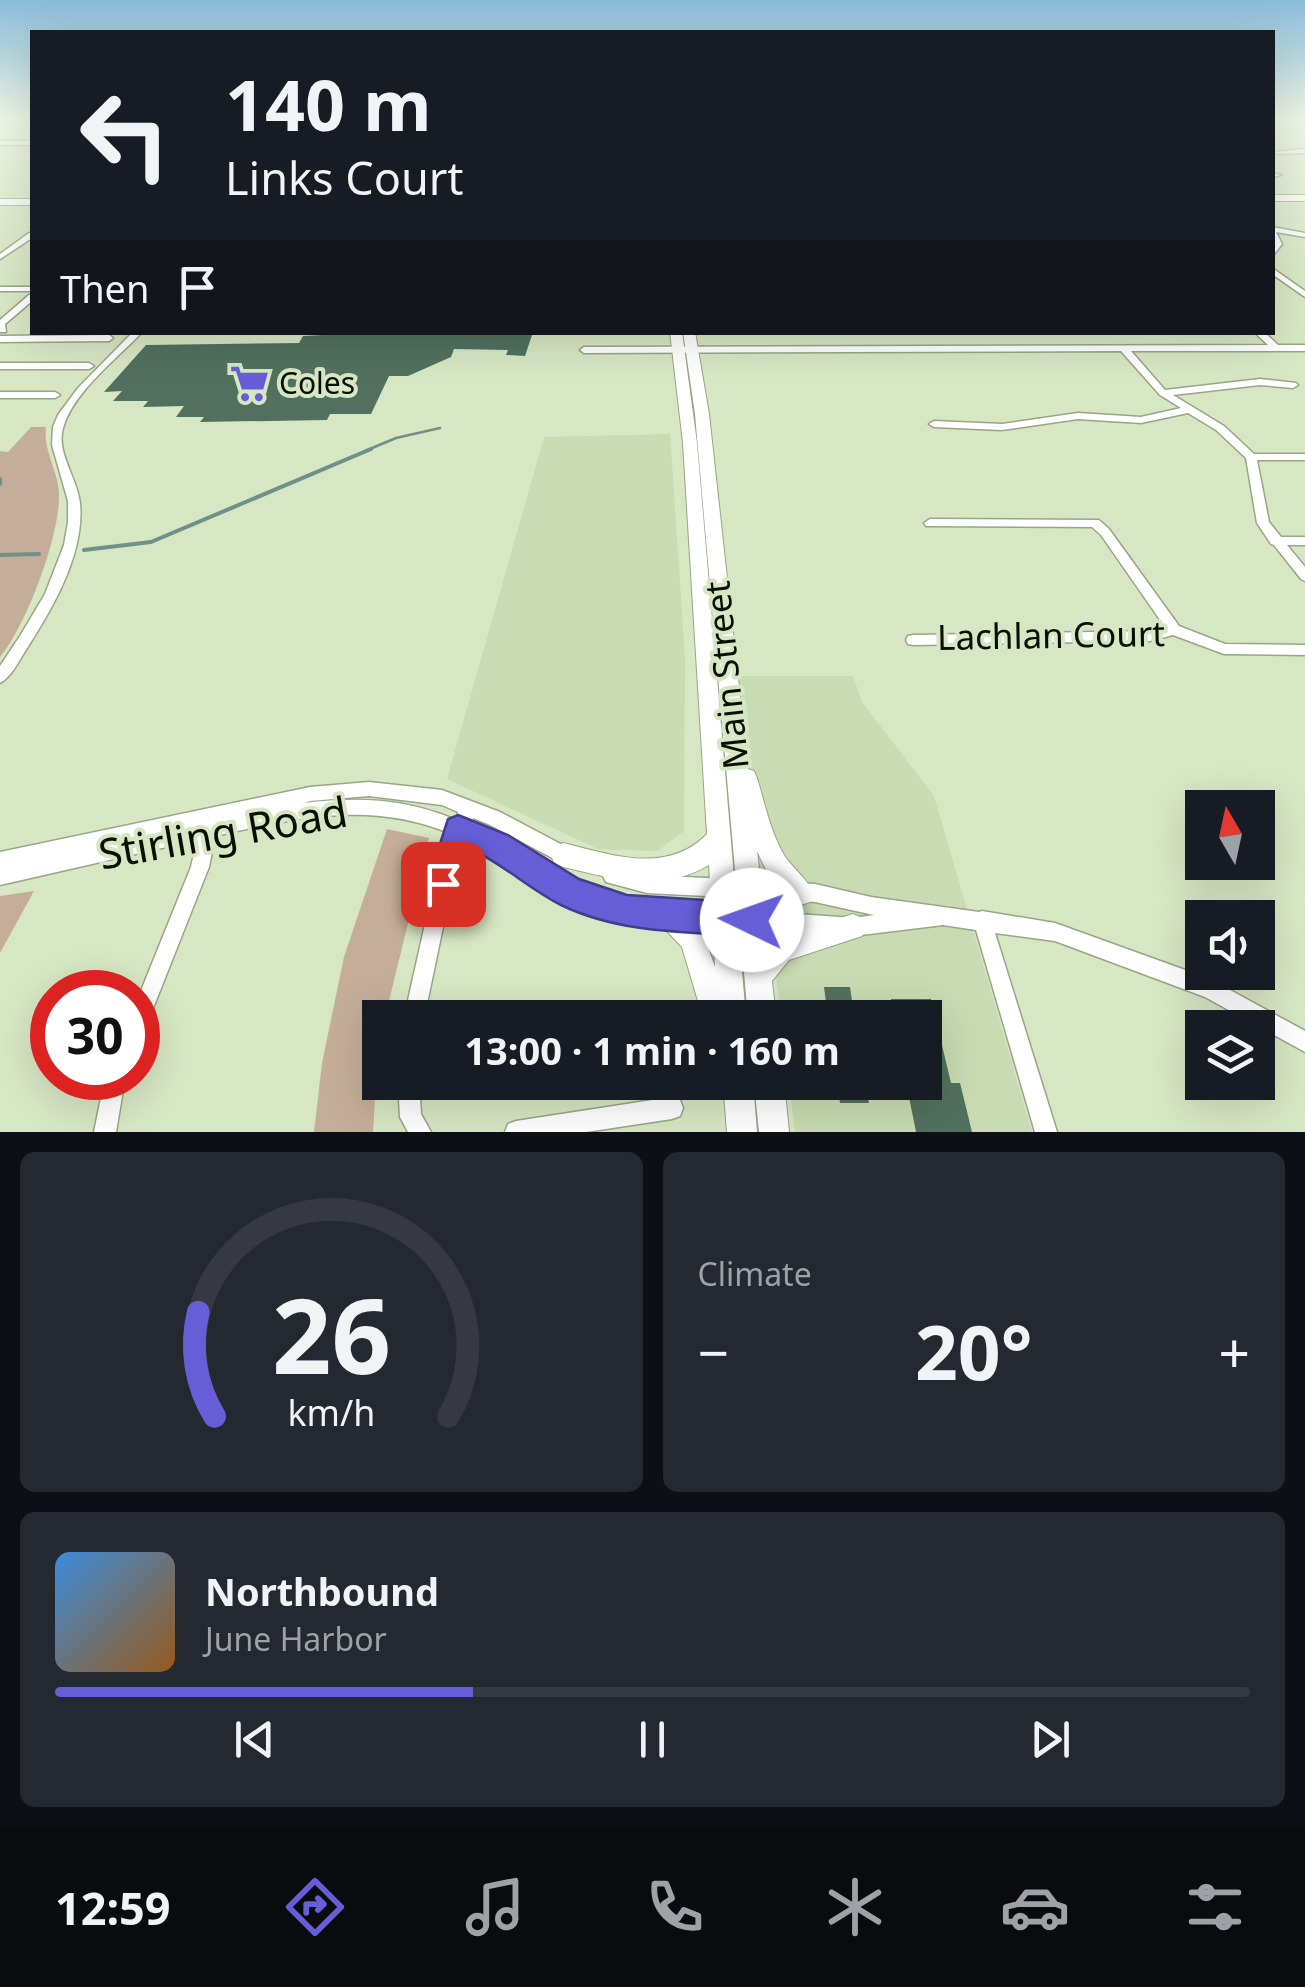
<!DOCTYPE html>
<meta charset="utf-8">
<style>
body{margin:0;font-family:"Noto Sans",sans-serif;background:#242831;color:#f1f3f6;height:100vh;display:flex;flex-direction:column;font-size:38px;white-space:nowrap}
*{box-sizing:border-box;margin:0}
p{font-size:32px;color:#9ea1a6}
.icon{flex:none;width:55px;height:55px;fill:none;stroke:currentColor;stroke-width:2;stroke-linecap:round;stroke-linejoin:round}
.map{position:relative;height:1132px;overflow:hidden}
.sheet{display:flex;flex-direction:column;gap:20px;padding:20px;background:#0d0f14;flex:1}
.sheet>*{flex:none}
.guide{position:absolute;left:30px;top:30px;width:1245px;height:305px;border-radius:0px;box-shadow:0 10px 40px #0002;background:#171b24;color:#f1f3f6;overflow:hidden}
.needle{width:65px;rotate:351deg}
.buttons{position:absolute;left:1185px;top:790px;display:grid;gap:20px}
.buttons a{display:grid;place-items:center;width:90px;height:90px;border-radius:0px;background:#171b24;box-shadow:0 10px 40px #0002;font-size:50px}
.speed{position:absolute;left:30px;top:970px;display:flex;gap:20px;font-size:50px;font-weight:700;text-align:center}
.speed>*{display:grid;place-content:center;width:130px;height:130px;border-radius:50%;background:#171b24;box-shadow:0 10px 40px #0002;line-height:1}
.speed .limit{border:15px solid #d22;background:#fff;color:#111}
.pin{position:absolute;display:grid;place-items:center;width:85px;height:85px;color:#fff;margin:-42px;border-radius:20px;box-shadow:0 5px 15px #0006}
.me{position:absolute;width:110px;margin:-55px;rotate:273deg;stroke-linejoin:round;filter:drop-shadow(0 0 8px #0008)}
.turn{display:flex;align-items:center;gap:35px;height:210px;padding:0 30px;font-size:45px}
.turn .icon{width:130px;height:130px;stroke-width:2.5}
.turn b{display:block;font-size:70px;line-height:85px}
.then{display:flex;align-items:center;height:95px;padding:0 30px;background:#0003;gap:20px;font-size:38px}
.big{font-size:75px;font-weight:700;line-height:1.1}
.sheet .card{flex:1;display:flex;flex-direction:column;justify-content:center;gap:15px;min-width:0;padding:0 35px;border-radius:15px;background:#242831}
.sheet .dial{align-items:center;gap:0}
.dial svg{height:260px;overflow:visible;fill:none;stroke:#363941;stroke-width:7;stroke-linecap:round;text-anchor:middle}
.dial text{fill:#f1f3f6;stroke:none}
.song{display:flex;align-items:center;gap:30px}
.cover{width:120px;height:120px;border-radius:15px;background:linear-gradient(135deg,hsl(210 70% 55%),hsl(30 70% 35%))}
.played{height:10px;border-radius:5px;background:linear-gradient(90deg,#665ed7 35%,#363941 35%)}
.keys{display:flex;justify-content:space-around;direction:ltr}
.heat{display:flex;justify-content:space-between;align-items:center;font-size:55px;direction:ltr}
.sheet .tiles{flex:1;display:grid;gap:20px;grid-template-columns:1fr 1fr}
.card:last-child{grid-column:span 2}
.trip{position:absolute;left:362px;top:1000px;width:580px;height:100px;border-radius:0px;background:#171b24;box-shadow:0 10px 40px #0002;font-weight:700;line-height:100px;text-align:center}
.tab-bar{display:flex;height:160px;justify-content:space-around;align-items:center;background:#090b0e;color:#9ea1a6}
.tab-bar .icon{width:70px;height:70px}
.tab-bar .current{color:#665ed7}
.tab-bar b{font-size:45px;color:#f1f3f6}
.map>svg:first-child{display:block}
.built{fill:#c9dbb2}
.green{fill:#c5ae99}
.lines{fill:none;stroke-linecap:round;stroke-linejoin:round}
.stream-far1{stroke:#709089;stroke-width:2.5}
.stream{stroke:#709089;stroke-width:4}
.building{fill:#51715e}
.minor-casing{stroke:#97a685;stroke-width:3}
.major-casing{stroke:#97a685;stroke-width:2}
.minor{fill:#fff;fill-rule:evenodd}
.major{fill:#fff;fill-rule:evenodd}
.route{fill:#665ed7;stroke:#423d8c;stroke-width:2.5}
.labels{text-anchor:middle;stroke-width:8;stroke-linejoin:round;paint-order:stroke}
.far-poi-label{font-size:30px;fill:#0a0f04;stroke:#d7e6c3;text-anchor:start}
.street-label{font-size:35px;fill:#0a0f04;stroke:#d7e6c3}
.near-street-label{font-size:42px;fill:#0a0f04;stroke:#d7e6c3}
</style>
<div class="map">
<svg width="1305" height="1132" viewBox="0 0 1305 1132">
<rect width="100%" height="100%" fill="#d7e6c3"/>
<path class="built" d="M670 434 685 658 684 831 657 851 598 849 447 779 544 437Z
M739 676H853L862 702 934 796 1032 1132H795L789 1083 925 1082V1018L781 1017Z"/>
<path class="green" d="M31 427H46C43 453 59 471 59 495 60 535 26 627 0 657V451L8 452Z
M387 829 429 838 385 1017 380 1018 373 1132H314L322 1063 344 957Z
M34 891 0 953V896Z"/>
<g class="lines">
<path class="stream-far1" d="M0 120H32
M365 451 396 438 440 428"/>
<path class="stream" d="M0 479V484
M84 550 151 542 371 449
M0 555 39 554"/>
</g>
<path class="building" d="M379 332H533L525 356 506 355 508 350 454 349 451 357 408 376H389L371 414H330L327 420 200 422 204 417H176L184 406 143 407 148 401H113L122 391 104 392 146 345 299 343 303 336Z
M824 987H850L853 1008H893L891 999H931L951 1083H960L972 1132H916L909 1097H925L922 1082H925V1018H828Z
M837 1082H865L869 1103H840Z"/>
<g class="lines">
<defs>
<path id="minor" d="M1287 118H1294L1305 123V127Z
M0 141H32V145H0Z
M1305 149V153L1277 154 1274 152Z
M1272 173 1281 175 1272 177Z
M1272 227 1305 233V237L1276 232 1282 244 1272 257 1274 244Z
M29 233H32V238L0 259V254Z
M1272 268 1305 291V297L1272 274Z
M0 287H32V291H0Z
M29 295H32V301L5 324 6 332H0V320Z
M133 332H142C117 359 73 392 63 428 56 453 77 477 80 503 85 555 51 611 24 653 17 664 11 677 0 683V666L20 636 45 594 64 545 68 522V501L52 445 53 427 58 415 78 388Z
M1254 332H1264L1278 345H1305V351H1131L1165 390 1260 379 1296 383 1298 385 1293 388 1260 385 1173 395 1224 426 1254 454H1305V460H1257L1269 522 1281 537H1305V545H1287L1305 567V581L1301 579 1274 545 1271 544 1257 523 1246 458 1216 430 1188 413 1141 423 1078 419 1002 430 934 427 929 424 934 421 1002 424 1078 413 1141 417 1181 408 1160 395 1121 351 584 353 580 350 584 347 1268 345Z
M0 336 109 335 113 338 109 341 0 342Z
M0 363H89L94 366 89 369H0Z
M0 392H55L60 395 55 398H0Z
M930 519 1099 520 1109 529 1179 626 1225 644 1305 645V655L1224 654 1173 635 1150 641 913 645 908 644 906 640 908 636 913 635 1150 631 1165 627 1101 535 1092 527 926 526 924 523Z
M369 782 442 790 500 812 572 850 575 856 572 862 566 864 560 862 488 824 473 818 471 826 503 839 574 885 627 902 853 918 874 915 815 902 746 898 740 895 737 889 740 883 746 880 815 884 871 897 979 912 982 911 1055 923 1210 979 1305 1031V1052L1205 997 1055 941 995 933 1057 1132H1035L976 930 943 925 853 936 627 920 564 899 491 851 466 840 452 884 424 1018H404L434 884 451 834C371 800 296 818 215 836L209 867 148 1021 145 1028 138 1031V998L191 867 197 840 0 885V852L310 787ZM369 796 442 805 458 812 456 820C404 798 359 797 304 803L310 801Z
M612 867 647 875 726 879 732 882 735 888 732 894 726 897 647 893 606 882 603 876 606 870Z
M105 1078H125L116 1132H94Z
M398 1082H419L421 1114 431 1132H408L400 1117Z
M672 1097 680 1100 683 1108 680 1116 672 1119 586 1132H505L508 1124 516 1121Z"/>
<path id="major" d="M1272 195H1305V201H1272Z
M0 199H32V205H0Z
M670 332H682L697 443 746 1018H703L682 947 659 923 655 914 659 905 668 901C697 913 706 940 715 967L709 865C661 893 614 879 563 867L554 863 551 855 554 847 563 843C612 855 667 875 707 834L683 443Z
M683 332H695L709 414 748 769 754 771 757 778C765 804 770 831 784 855 793 869 807 878 813 893L810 902 801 905C778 896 767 873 757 851L768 945 781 937 853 914 862 918 866 927 862 936 789 960 772 981 776 1018H748L695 414Z
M723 1082H753L757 1132H727Z
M754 1082H784L789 1132H759Z"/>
</defs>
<use href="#minor" class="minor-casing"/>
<use href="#major" class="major-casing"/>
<use href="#minor" class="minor"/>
<use href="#major" class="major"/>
</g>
<linearGradient id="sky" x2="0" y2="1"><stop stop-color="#89bcd9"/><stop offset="0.43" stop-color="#edf4e4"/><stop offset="1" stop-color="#edf4e4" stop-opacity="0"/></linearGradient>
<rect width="1305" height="276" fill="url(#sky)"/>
<path class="route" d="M458 815 508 835 579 879 627 895 752 903 764 908 769 920 764 932 752 936C688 932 621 934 561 905 529 889 502 863 469 848L454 896 443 900 431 896 427 884 448 819Z"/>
<defs>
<symbol id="supermarket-bare" viewBox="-9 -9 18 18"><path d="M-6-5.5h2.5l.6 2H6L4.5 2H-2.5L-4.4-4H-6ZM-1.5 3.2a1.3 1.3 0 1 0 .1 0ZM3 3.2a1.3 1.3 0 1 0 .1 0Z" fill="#665ed7" stroke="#d7e6c3" stroke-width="2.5" paint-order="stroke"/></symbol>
</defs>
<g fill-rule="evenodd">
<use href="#supermarket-bare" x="222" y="356" width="55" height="55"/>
</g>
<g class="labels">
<g class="far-poi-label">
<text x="279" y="394">Coles</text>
</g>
<g class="street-label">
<text transform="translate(1051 636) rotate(-1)" y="12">Lachlan Court</text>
<text transform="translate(727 675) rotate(-96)" y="12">Main Street</text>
</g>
<g class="near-street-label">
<text transform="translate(223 833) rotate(-10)" y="15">Stirling Road</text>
</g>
</g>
</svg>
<div class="buttons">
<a><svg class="needle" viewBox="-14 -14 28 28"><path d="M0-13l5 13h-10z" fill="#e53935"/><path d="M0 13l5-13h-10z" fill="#9ea1a6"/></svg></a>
<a><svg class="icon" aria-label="sound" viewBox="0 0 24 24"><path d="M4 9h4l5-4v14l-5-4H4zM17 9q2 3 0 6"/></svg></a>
<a><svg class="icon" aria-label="layers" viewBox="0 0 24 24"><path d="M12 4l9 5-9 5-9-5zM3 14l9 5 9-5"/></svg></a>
</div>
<div class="speed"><div class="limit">30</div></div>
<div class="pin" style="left:443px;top:884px;background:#d93025"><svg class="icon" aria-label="arrive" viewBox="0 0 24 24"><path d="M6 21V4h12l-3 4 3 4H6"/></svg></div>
<svg class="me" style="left:752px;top:920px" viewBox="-20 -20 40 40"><circle r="19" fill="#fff"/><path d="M0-13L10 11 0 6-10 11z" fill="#665ed7"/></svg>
<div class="trip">13:00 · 1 min · 160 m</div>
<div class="guide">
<div class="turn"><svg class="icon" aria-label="left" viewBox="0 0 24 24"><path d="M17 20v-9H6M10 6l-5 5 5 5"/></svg><div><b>140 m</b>Links Court</div></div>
<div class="then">Then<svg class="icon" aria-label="arrive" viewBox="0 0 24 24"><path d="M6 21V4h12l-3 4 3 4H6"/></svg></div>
</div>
</div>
<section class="sheet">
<div class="tiles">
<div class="card dial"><svg viewBox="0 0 100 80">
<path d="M14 69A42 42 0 1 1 86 69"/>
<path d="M14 69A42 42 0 0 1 9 37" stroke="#665ed7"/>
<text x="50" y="56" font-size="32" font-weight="700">26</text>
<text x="50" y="72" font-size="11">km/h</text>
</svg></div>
<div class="card"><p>Climate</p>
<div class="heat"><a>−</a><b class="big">20°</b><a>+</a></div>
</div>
<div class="card">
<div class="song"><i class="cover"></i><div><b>Northbound</b><p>June Harbor</p></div></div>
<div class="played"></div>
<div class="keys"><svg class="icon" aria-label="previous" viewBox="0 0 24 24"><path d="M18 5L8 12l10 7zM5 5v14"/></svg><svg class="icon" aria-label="pause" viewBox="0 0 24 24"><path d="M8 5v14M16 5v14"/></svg><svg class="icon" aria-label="next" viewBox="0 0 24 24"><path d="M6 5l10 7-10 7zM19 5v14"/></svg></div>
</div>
</div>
</section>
<nav class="tab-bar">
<b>12:59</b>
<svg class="icon current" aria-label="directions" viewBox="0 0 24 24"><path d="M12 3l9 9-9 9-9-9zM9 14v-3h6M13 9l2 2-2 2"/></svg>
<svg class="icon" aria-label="music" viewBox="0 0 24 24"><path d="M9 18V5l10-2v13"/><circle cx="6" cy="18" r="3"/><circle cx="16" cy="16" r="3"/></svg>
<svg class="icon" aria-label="phone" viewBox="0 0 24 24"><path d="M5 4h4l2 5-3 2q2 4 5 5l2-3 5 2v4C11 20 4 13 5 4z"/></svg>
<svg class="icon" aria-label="climate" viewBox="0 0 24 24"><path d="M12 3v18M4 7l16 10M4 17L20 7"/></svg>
<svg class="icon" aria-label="car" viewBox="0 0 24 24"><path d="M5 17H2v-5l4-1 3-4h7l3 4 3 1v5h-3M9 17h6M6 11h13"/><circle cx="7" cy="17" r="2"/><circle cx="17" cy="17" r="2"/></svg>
<svg class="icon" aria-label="filters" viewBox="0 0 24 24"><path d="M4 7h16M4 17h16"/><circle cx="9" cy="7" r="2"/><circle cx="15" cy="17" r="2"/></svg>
</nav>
